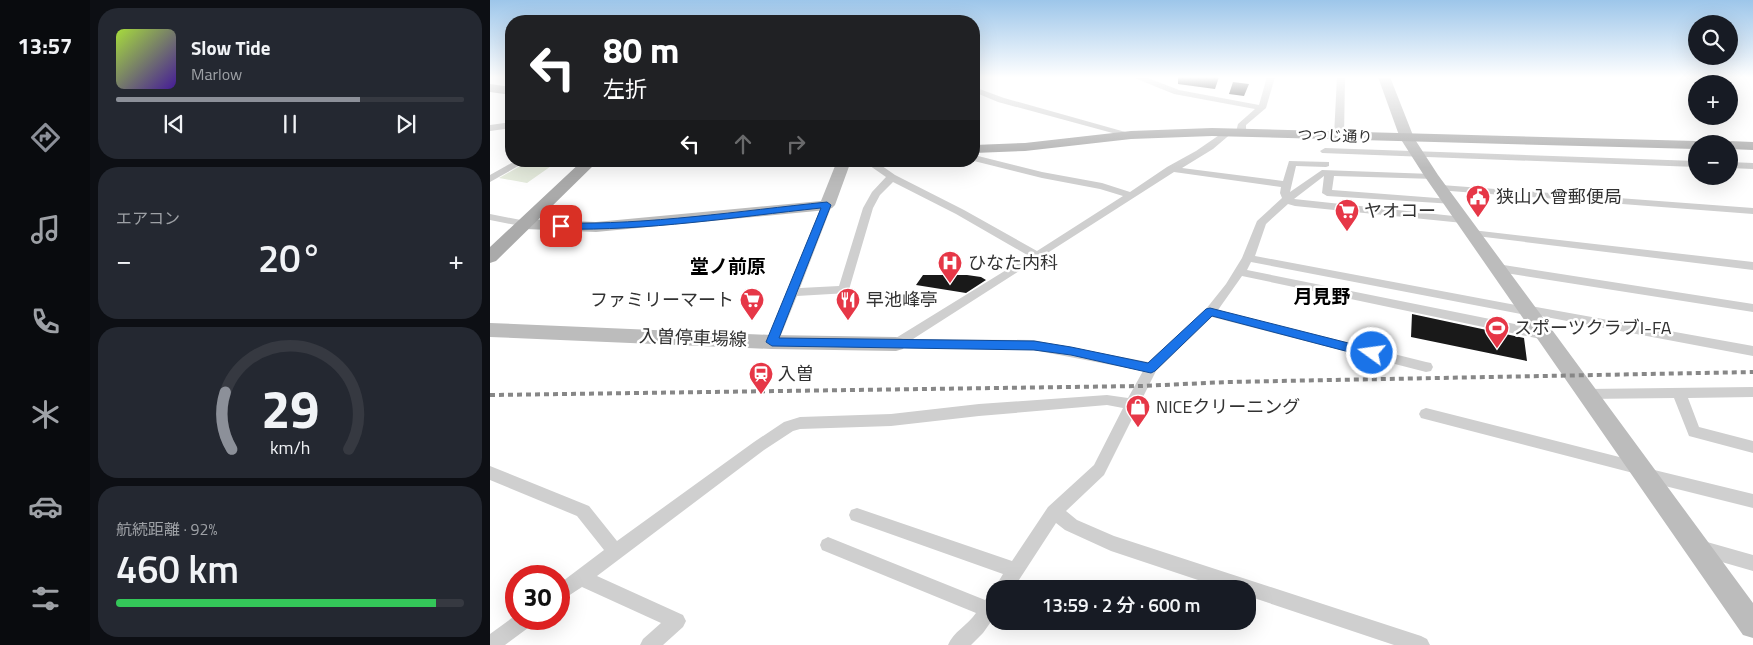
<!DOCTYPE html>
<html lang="ja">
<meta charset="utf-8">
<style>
body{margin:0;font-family:"Titillium Web","Noto Sans JP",sans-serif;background:#242831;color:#f1f3f6;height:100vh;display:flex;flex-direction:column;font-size:19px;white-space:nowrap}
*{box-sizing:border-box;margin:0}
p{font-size:16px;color:#9ea1a6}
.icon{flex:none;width:28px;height:28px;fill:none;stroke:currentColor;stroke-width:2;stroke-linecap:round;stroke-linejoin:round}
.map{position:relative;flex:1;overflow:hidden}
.drawer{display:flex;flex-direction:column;gap:8px;padding:8px;background:#0d0f14;width:400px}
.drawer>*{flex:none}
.banner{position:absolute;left:15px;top:15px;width:475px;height:152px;border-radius:20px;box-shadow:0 5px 20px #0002;background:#202124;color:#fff;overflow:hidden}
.buttons{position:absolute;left:1198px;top:15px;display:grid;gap:10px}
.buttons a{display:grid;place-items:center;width:50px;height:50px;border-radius:50%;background:#171b24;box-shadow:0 5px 20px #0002;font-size:25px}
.speed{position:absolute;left:15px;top:565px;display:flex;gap:10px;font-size:25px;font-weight:700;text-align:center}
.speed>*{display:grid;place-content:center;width:65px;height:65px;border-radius:50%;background:#171b24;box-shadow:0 5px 20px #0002;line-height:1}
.speed .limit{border:8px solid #d22;background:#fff;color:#111}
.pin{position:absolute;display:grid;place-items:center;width:42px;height:42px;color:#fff;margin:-21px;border-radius:10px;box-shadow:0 2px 8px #0006}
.me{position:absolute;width:55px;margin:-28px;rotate:284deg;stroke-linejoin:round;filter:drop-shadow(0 0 4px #0008)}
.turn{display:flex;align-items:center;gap:18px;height:105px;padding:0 15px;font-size:22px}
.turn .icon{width:65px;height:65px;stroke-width:2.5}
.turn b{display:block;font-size:35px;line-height:42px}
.lanes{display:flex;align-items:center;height:48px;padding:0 15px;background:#0003;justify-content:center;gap:25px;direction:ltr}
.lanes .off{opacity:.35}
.big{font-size:38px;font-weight:600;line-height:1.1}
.drawer .widget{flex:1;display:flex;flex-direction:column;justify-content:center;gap:8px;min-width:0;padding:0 18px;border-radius:20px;background:#242831}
.drawer .dial{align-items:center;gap:0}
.dial svg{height:130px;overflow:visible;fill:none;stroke:#363941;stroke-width:7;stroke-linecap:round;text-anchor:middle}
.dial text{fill:#f1f3f6;stroke:none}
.song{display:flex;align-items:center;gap:15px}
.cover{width:60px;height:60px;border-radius:8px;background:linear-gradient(135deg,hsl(80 70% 55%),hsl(260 70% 35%))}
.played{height:5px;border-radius:2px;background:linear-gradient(90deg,#8c9099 70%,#363941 70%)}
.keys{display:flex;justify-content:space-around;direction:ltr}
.heat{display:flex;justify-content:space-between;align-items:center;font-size:28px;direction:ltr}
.charge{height:8px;border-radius:4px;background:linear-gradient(90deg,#34c759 92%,#363941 0)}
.trip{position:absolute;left:496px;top:580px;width:270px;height:50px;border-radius:20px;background:#171b24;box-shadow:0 5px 20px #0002;font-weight:600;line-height:50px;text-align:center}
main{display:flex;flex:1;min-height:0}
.tab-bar{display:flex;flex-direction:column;width:90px;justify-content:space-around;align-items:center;background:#090b0e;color:#9ea1a6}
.tab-bar .icon{width:35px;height:35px}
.tab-bar .on{color:#8c9099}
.tab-bar b{font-size:22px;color:#f1f3f6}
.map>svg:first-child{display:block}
.green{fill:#e6ecde}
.building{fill:#191919}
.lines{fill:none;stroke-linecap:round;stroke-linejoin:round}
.street{fill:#cfcfcf;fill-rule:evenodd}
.secondary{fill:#bcbcbc;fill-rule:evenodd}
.primary{fill:#aaa;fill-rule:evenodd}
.rail{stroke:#878787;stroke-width:4;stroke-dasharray:5 4;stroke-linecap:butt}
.route{fill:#1a73e8;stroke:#114b97}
.labels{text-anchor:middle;stroke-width:5;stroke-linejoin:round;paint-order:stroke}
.far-street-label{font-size:15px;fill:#323232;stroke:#fff}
.poi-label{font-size:18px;fill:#323232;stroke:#fff;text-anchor:start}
.street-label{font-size:18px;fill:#323232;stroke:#fff}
.neighbourhood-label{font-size:19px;font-weight:bold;fill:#000;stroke:#fff}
</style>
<main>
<nav class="tab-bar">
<b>13:57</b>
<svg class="icon on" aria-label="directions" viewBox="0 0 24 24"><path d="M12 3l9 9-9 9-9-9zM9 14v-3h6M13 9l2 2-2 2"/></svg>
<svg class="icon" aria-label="music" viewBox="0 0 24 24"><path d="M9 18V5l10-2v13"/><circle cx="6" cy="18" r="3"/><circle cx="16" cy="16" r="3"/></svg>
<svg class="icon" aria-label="phone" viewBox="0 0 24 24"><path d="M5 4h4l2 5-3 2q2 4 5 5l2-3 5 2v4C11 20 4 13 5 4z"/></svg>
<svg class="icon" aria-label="climate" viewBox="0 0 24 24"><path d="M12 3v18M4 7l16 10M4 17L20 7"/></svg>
<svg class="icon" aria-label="car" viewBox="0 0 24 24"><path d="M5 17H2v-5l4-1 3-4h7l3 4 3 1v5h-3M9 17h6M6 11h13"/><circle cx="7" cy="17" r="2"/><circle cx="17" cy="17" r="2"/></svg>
<svg class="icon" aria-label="filters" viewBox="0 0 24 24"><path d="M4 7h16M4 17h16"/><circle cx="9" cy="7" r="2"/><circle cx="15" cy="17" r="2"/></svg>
</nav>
<section class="drawer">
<div class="widget">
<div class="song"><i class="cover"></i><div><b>Slow Tide</b><p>Marlow</p></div></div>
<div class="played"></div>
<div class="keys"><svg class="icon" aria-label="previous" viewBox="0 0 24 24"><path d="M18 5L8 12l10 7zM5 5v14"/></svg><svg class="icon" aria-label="pause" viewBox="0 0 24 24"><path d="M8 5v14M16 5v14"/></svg><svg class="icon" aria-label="next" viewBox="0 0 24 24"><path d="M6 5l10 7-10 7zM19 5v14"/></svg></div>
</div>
<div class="widget"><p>エアコン</p>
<div class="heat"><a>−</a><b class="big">20°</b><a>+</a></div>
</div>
<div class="widget dial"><svg viewBox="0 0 100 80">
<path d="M14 69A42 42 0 1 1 86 69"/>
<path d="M14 69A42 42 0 0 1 10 34" stroke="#8c9099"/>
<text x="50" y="56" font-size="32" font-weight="700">29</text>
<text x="50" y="72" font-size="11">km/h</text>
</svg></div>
<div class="widget"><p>航続距離 · 92%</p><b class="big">460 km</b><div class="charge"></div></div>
</section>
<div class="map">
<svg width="1263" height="645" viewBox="0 0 1263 645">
<rect width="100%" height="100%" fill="#fff"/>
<path class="green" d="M39 161H90L86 166 64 164 37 183 9 178Z"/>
<path class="building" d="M688 77H729L725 89 688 84Z
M743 82 759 84 754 96 739 94Z
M433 275H477L491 277 496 280 476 293 426 285Z
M922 314 1034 338 1037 361 921 337Z"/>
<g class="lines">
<path class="street" d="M642 77H655L689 90 769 105 777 77H785L776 108 756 125V132L751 135 746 132 748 124 765 109 684 94Z
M847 77H855L854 136 849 139 844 136Z
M484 87 514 98 646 135 641 138 508 102 484 92Z
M21 122V128L0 131V125Z
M738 129 743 132 723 149 692 168 793 181 799 161 839 162V166L836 167 806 166 800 192 832 170 942 174 947 177 945 179 844 176 842 190 960 199 965 202 964 204 837 196 832 193 834 176 804 199 973 217 978 220 973 223 805 206 798 204 776 224 765 256 1031 306 1035 305 1263 346V356L1040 314 1036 315 761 262 757 270 1055 330 1059 332 1061 335 1059 338 1055 340 752 276 728 310 936 362 941 363 943 367 941 371 936 372 722 317 666 371 614 475 576 511 587 520 624 536 931 636 937 639 940 645H904L758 596V589H735L621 551 575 530 566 523 523 589H505V591L504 589 513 574 361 520 359 515 361 510 367 508 522 561 558 507 604 465 633 408 617 405 489 416 401 426 310 429 303 431 274 450 107 576 193 615 196 621 193 627 173 645H150L153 639 171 623 92 587 69 602V584L114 550 87 516 0 480V466L99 506 127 541 264 442 294 422 310 417 401 414 489 404 617 395 638 398 653 371 543 350 401 347 400 344 401 341 539 256 466 214 403 182 390 195 383 208 358 293 307 296 287 345H277L276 342 332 205 337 202 342 205 310 288 349 286 373 208 382 192 396 177 373 161H385L405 175 474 210 547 251 633 196 610 189 552 178 484 161V155L552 172 612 183 640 192 677 167 706 151ZM684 172 791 187 790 193 792 198 767 221 752 258 736 284 716 309 658 362 543 340 423 339Z
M835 148 1206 161V167L832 153 830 151Z
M25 161H37L0 182V175Z
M1239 162 1263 163V169L1239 168Z
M951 185 1263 208V214L947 190 946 188Z
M0 214 36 221 41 224 36 227 0 220Z
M982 230 1263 262V270L978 235 977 233 978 231Z
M1007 264 1263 304V312L1003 271 1001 268 1003 265Z
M1263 387V397L1198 398 1209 427 1263 441V453L1199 436 1184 398 1096 399 1091 398 1089 394 1091 390 1096 389Z
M936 408 1149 462 1154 463 1156 468 1263 494V508L1155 481 1150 479 1147 474 931 418 929 414 931 410Z
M338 537 495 600 499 595 505 592V616L493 633 481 645H458C463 632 478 625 486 613L332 550 330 545 332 540Z
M1210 540 1263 555V571L1204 554 1202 548 1204 542Z
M26 615V619H45L42 625 15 645H0V634Z"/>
<path class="secondary" d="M888 77H900L924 138 948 175 1263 603V638L1253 635 935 177 910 138Z
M347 161H361L345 205 342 208 337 210 106 232 36 229 30 227 28 224 30 221 36 219 106 222 331 201Z
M0 323 282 335 406 337 413 339 416 344 413 349 406 351 282 349 0 337Z"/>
<path class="primary" d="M0 84 21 87V95L0 92Z
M722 128 1206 141 1213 144H1206V149L722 136 641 139 535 151 484 153V145L535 143 641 131Z
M1239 141 1263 142V150L1239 149V144H1232Z
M92 161H108L6 261 0 263V247Z"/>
<path class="rail" d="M0 395 651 386 737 382 1263 372"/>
</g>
<linearGradient id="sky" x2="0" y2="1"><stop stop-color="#9dc6ea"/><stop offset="0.46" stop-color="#fff"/><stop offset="1" stop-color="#fff" stop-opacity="0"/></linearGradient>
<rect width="1263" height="168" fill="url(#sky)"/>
<path class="route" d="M337 202 341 205 289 338 544 341 581 347 658 363 716 309 720 308 882 349 888 353 882 358 722 316 665 371 661 373 581 355 544 350 282 346 276 342 331 208C245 217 157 231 71 229L66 226 71 223C159 225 249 211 337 202Z"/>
<defs>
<symbol id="civic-pin" viewBox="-11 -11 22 30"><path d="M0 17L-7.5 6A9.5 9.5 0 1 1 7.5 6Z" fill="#e63747" stroke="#fff"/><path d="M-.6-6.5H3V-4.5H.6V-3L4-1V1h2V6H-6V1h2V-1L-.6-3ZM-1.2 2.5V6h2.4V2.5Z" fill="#fff"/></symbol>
<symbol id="supermarket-pin" viewBox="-11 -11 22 30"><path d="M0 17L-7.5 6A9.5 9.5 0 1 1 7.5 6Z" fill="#e63747" stroke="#fff"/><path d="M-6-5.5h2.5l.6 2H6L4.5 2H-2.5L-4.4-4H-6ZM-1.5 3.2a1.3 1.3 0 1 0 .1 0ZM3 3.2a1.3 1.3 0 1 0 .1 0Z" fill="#fff"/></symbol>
<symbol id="hospital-pin" viewBox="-11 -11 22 30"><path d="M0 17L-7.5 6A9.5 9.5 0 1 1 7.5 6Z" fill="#e63747" stroke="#fff"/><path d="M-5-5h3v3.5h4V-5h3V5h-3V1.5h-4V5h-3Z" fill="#fff"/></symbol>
<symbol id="restaurant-pin" viewBox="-11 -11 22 30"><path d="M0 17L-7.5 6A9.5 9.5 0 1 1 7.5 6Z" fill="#e63747" stroke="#fff"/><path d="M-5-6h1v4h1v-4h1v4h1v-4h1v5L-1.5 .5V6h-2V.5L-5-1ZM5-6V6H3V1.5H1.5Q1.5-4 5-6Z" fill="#fff"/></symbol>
<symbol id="stadium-pin" viewBox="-11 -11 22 30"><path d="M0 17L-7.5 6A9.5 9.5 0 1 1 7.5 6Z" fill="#e63747" stroke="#fff"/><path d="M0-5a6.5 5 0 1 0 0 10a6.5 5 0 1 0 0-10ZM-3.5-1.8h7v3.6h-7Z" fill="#fff"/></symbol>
<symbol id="station-pin" viewBox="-11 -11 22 30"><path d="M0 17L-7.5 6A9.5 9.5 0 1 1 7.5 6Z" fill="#e63747" stroke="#fff"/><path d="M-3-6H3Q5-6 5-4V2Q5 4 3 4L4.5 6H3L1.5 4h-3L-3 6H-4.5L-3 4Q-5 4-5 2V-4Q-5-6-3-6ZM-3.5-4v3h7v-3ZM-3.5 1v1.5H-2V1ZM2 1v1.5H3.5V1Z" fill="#fff"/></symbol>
<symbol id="shop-pin" viewBox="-11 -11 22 30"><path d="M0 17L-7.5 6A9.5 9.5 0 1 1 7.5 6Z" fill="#e63747" stroke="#fff"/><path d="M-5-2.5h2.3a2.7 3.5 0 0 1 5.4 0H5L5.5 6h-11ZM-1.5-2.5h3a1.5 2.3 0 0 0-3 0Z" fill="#fff"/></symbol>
</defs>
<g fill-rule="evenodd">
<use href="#civic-pin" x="974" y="183" width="28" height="38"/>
<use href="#supermarket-pin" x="843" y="197" width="28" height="38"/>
<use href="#hospital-pin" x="446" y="249" width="28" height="38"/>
<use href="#supermarket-pin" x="248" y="286" width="28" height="38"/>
<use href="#restaurant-pin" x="344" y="286" width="28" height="38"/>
<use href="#stadium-pin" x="993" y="314" width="28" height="38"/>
<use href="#station-pin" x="257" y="360" width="28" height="38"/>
<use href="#shop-pin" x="634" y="393" width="28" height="38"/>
</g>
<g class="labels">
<g class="far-street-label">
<text transform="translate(845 136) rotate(2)" y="5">つつじ通り</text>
</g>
<g class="poi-label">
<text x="1006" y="203">狭山入曾郵便局</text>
<text x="874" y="217">ヤオコー</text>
<text x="478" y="269">ひなた内科</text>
<text x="244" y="306" text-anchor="end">ファミリーマート</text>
<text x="376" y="306">早池峰亭</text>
<text x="1024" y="334">スポーツクラブI-FA</text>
<text x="288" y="380">入曽</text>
<text x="666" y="413">NICEクリーニング</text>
</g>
<g class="street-label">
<text transform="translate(203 338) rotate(2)" y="6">入曽停車場線</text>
</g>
<g class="neighbourhood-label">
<text x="238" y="273">堂ノ前原</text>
<text x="832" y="303">月見野</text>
</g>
</g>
</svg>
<div class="buttons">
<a><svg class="icon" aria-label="search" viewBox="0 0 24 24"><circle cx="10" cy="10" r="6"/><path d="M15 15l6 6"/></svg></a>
<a>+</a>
<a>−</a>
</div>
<div class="speed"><div class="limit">30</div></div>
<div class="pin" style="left:71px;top:226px;background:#d93025"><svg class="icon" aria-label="arrive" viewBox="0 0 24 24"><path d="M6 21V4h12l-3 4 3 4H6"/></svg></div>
<svg class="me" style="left:882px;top:353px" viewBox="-20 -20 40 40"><circle r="17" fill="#1a73e8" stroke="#fff" stroke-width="3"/><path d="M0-11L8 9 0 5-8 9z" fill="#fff"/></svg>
<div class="trip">13:59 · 2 分 · 600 m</div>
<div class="banner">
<div class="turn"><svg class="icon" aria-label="left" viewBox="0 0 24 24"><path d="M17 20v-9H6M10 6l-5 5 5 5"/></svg><div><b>80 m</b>左折</div></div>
<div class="lanes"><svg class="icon" aria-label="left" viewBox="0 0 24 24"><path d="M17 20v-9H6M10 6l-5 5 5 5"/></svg><svg class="icon off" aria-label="ahead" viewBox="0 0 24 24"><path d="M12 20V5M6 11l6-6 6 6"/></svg><svg class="icon off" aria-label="right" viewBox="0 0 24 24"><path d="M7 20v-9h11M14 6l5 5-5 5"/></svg></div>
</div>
</div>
</main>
